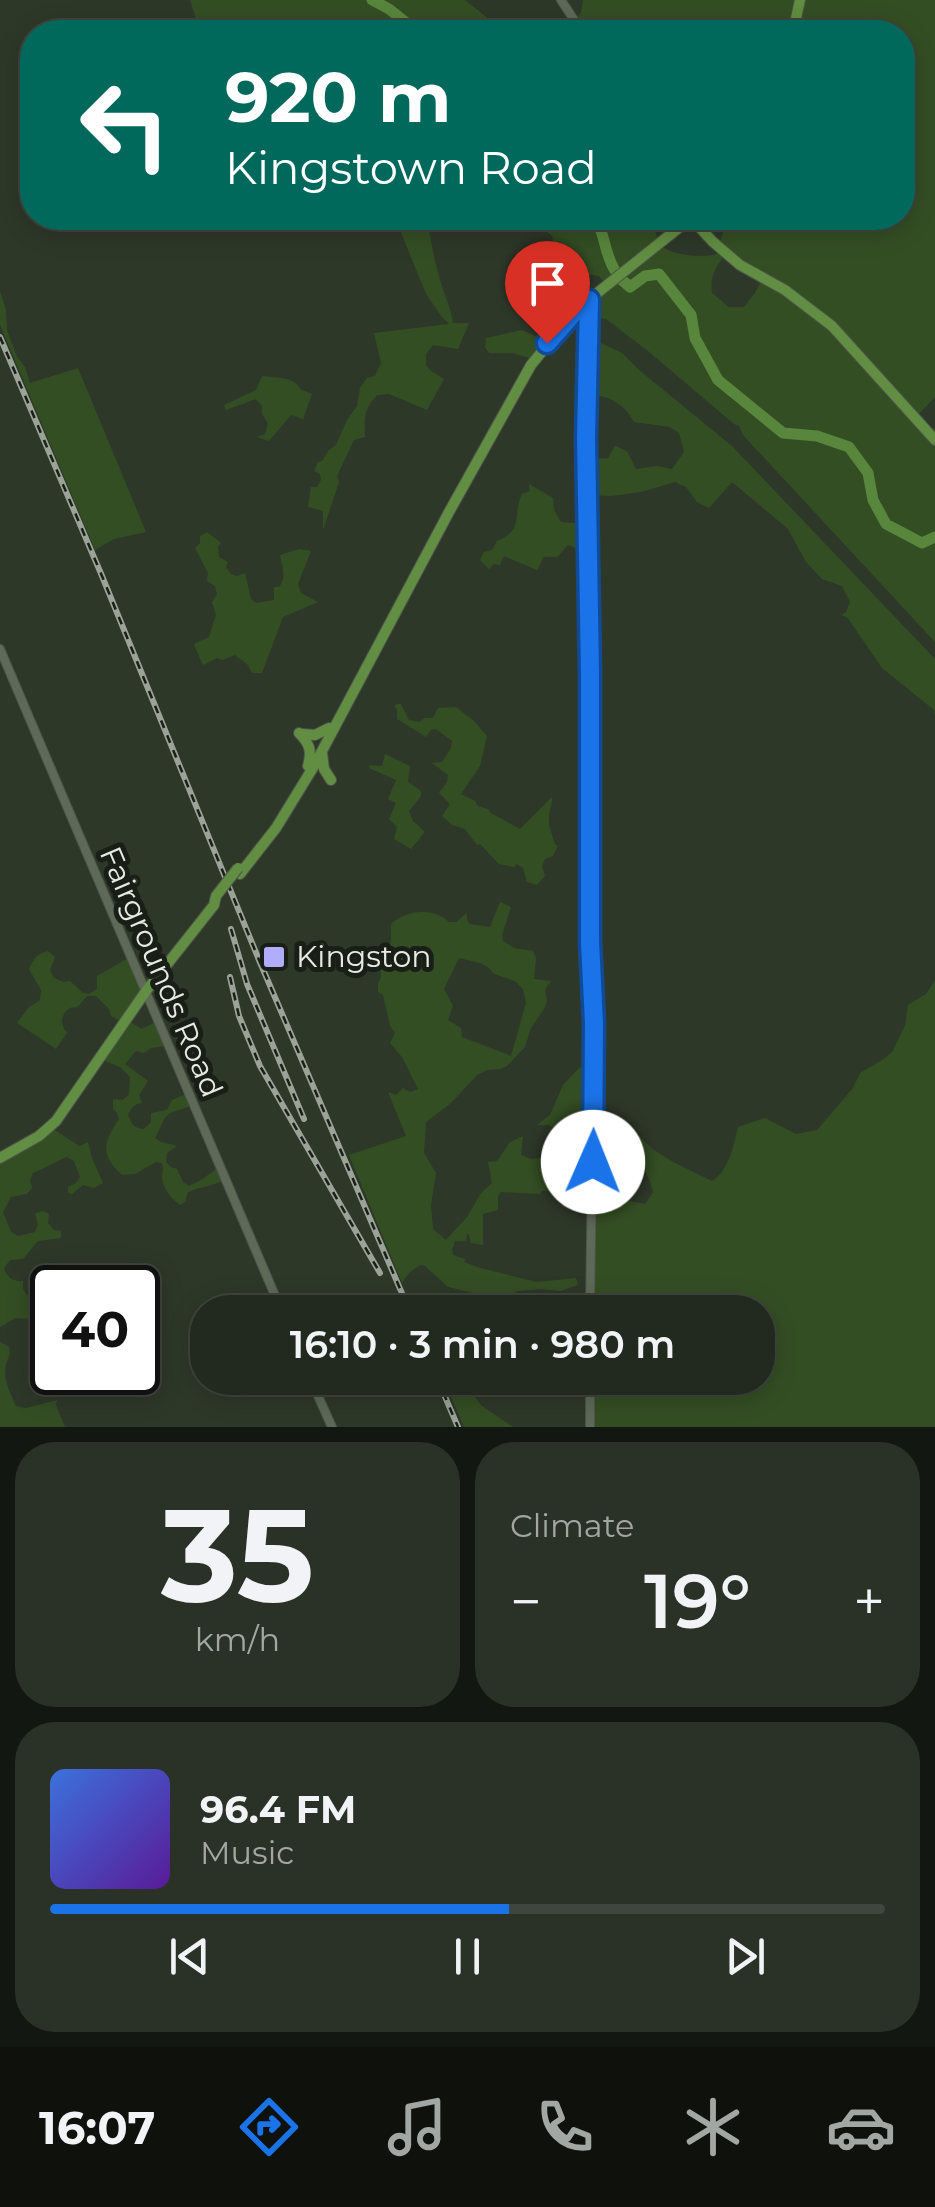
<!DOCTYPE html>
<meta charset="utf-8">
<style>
body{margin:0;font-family:Montserrat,sans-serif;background:#2a3228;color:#f1f3f6;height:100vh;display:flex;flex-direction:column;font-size:38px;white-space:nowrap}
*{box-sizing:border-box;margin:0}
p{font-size:32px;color:#a2a7a4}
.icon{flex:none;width:55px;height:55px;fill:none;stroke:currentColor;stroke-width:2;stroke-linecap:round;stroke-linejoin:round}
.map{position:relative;height:1427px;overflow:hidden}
.panel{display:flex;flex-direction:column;gap:15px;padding:15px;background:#131711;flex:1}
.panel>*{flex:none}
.hud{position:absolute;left:20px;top:20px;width:895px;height:210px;border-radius:40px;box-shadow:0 5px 25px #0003,0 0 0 2px #3f463d;background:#00695c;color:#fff;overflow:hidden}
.speed{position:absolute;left:30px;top:1265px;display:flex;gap:20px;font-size:50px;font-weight:700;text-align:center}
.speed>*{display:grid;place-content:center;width:130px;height:130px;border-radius:50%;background:#222a1f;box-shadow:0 5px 25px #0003,0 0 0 2px #3f463d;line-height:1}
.speed .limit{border:5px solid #111;border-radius:15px;background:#fff;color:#111}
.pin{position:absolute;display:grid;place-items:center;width:85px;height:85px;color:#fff;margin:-102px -42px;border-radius:50% 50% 50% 0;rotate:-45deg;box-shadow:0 0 10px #0007}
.pin .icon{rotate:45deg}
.me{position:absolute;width:110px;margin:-55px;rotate:1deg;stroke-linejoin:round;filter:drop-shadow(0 0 8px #0008)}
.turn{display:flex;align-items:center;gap:35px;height:210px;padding:0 40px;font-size:45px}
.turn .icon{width:130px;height:130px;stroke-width:2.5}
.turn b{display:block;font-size:70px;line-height:85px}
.big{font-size:75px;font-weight:600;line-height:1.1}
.panel .widget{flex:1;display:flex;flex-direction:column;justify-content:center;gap:15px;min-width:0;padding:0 35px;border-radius:40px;background:#2a3228}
.panel .dial{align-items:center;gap:0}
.dial b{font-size:130px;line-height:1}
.song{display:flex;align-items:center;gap:30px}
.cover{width:120px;height:120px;border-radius:15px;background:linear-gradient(135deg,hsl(220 70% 55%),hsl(270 70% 35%))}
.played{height:10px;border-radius:5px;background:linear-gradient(90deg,#1a73e8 55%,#3f463d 55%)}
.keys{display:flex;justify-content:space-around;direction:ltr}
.heat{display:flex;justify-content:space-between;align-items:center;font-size:55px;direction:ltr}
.panel .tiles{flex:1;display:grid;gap:15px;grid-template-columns:1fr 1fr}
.widget:last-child{grid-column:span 2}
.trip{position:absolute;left:190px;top:1295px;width:585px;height:100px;border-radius:40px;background:#222a1f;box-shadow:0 5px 25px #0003,0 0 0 2px #3f463d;font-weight:600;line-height:100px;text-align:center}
.dock{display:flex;height:160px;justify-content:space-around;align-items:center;background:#0e110c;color:#a2a7a4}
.dock .icon{width:70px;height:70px}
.dock .active{color:#1a73e8}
.dock b{font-size:45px;color:#f1f3f6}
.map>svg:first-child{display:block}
.green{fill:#344e24;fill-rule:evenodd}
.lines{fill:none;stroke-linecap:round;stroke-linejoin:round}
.river{stroke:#58863c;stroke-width:11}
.minor-casing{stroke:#4c5448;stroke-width:10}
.major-casing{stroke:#4c5448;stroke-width:12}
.minor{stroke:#5e6958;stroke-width:8}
.major{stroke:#618e42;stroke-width:10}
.rail-casing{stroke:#9ba398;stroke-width:6}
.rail{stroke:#191e17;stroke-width:2.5;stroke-dasharray:8;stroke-linecap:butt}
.major-bridge-casing{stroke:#4c5448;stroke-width:12;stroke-linecap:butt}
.major-bridge{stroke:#618e42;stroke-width:10}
.route-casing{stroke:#114b97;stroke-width:25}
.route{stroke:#1a73e8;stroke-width:18}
.poi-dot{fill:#b0aefa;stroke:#191e17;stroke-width:4}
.labels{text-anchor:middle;stroke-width:10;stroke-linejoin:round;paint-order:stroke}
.poi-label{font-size:30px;fill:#e6ece3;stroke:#191e17;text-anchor:start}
.street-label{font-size:30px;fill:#e6ece3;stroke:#191e17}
</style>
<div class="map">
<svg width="935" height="1427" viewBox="0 0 935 1427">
<rect width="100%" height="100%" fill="#2e3829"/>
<path class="green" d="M190 0H465L494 23 496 32H200Z
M583 0H935V397L915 418 930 432 935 428V642L743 435 739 426 734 424 648 351 606 319 592 317 593 302 608 287 599 276 585 274 579 266 577 253 554 248 552 236 533 218H656C655 225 655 236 659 243 667 256 705 258 717 254L727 218H902V32H581L575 22 581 12ZM726 254 762 279 755 293 744 307H729L712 293C710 275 715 268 726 254Z
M395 218H427C431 240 434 262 441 283 445 297 451 308 453 323H469L458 349 433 345 426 354V365L431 371 444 379 427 410 389 394 377 395C364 409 364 419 365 437L354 440 337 476 339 482 323 530V511L308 507 311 487H317L321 480 320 474 314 471 318 462 322 461 329 450 336 445 347 420 357 406 360 388 367 378 375 376 381 363 374 333 449 324 442 317 426 294Z
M0 291 6 310 7 330 17 357 25 367 30 383 78 368 146 532 114 539 95 550 0 325Z
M522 330 535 336 547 333 557 334 537 360 512 353H489L485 347 486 338Z
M590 338 622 353 638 369 732 446 935 659V716L934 710 882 668 847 617 841 615 846 612 850 602 842 586 822 579 806 562 788 529 732 482 709 508 697 502 686 487 675 482 641 492 611 496 588 495 589 459 608 458 615 446 627 451 636 469 657 466 672 469 684 452 679 433 670 427 634 422C625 405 610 395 589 395Z
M262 376C275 378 294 376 300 389L312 394 303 419 291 415 269 441 257 437 265 434 268 424 262 414V406L256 399 226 410 224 405 256 390Z
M529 484 553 498 554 510 561 522 588 524V540L579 550 568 545 557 557H544L537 570 504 556 500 565 494 564 489 569 480 560 484 552 492 550 497 541C525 530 512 514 522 494L530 491Z
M207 532 221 543 218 546 219 557 228 562 226 567 231 574 237 576 245 573 251 599 256 603 274 600V587H279C287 577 282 567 280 555L299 549 311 551 298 584 301 593 318 602 283 617 262 673H252L247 664 235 655 222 660 217 658 203 665 195 647 194 644 209 637 216 615 212 602 217 594 215 586 207 581 208 573 195 548 200 543V536Z
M397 704H401L409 720 419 722 425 718H433L438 708 456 707 474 721 487 736 480 766 461 794 475 801 478 806 488 809 491 813 520 829 552 797C552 805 549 810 549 818 548 826 553 836 555 844L558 846 553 856 545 859 542 866 545 876 537 885 527 882 523 868 516 864 514 867 499 864 480 844 477 845 465 829 452 825 442 816 450 804 439 793 447 782 448 775 432 763 442 762 451 748 452 741 436 729 431 730 426 737 397 719V709L394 706Z
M385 754 410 766 408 782 421 791V796L409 811 413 821 425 832 411 849 394 839 397 827 389 819 396 803 388 799 396 780 369 768 370 765 382 766Z
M500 902 511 907 502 935 503 941 514 948 533 951 536 958 534 979 551 981 545 990 547 1001 544 1009 531 1028 525 1047 507 1066 500 1069 487 1070 477 1075 451 1103 426 1122 424 1153 436 1173 431 1205 433 1229 446 1240 467 1217 481 1193 492 1183 488 1162 497 1161 510 1142 523 1136 521 1155 531 1159 553 1156 554 1128 549 1125H537L550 1115 563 1085 580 1067 593 1066 595 1114 640 1136C656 1157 689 1169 712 1181 729 1171 734 1144 738 1127L765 1118 796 1134 817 1130 853 1088 860 1073 885 1058 893 1051 905 1025 908 1005 926 994 935 980V1427H589L590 1378H758V1312H590V1204L577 1202V1194L573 1192 542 1191 540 1194 501 1192 498 1196V1210L483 1214V1245L471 1243 469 1235 467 1233 466 1241H455L452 1250 453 1255 465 1259 464 1262 480 1268 537 1282 576 1278 578 1285 560 1291 542 1289 518 1291 502 1300 448 1287 425 1266 420 1265 409 1273 402 1283 349 1155 406 1136 388 1092 396 1095 403 1088 410 1092 418 1089 402 1057 390 1043 395 1033 390 1026 383 995 378 992V984L381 977 380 966 391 941V924C406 910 433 907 449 922H456L467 913V920L470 924 490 927ZM459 958 480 963 489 968 494 974 515 981 523 989 526 1003 511 1056 462 1037 461 1028 448 1020 453 1006 444 989ZM594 1150C629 1156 643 1153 653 1192L645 1204 592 1193Z
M48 951 55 957 50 970 54 978 63 982 70 981 83 993 89 994 97 989V976L130 957 146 990 127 1020 142 1029 157 1021 165 1046 151 1048 144 1053 136 1051 125 1064 148 1081 139 1095 142 1103C134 1104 131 1108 128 1115 132 1124 133 1128 144 1129L151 1122V1113L167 1110 172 1100 186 1094 192 1105C183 1110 170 1110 165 1118 161 1124 159 1131 155 1138L161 1142 177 1146 167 1153 166 1162 171 1167 177 1169 183 1182 189 1186C201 1181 209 1174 219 1167L225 1180C212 1186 201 1187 188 1192L185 1202 180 1205C171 1198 162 1188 162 1176 163 1172 163 1167 162 1163L156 1162 135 1174 122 1175C100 1154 103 1143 119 1119L117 1113 113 1109V1099L122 1100 129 1095 130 1077 120 1067 103 1060 124 1023 111 1016 109 1009 96 996H87C85 998 80 1005 77 1007 75 1008 72 1007 70 1008 60 1014 60 1026 67 1033L56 1049 17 1023 28 1008 40 1000 41 990 29 969C34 958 37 954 48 951Z
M52 1128 79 1146 88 1142 92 1158 103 1183 94 1188 83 1185 72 1194 68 1193V1187L76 1183 80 1177 74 1161 67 1157 33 1173 30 1180 32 1188 27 1194 11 1197 3 1212 11 1232 18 1236 35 1232 38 1225 35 1214 42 1211 49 1214 48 1223 54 1230 61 1231V1238L38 1241 23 1259 10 1260 4 1268C6 1277 13 1282 23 1281V1289L32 1302H41L52 1295V1306L46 1310 41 1318C31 1317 25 1320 15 1318L0 1327V1161Z
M0 1342 9 1347 10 1354C0 1374 7 1385 16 1406L26 1408 57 1400 56 1405 65 1427H0Z
M443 1378H460L481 1405 513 1427H464Z"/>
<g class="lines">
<path class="river" d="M372 0 389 9 418 32
M595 218C606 235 604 255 616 272
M622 280 630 287 645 276 659 274 691 315 695 338 718 380 783 433 817 436 849 447 868 473 873 500 886 524 922 543 935 537"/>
<defs>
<path id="minor" d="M561 0 582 32
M589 301 586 526 590 672V942L594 1023 590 1312
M0 649 282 1312
M310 1378 332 1427
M590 1427V1378"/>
<path id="major" d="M793 32 800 0
M299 733C310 744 312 751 308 766
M302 734 315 735 329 728
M322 753 324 769 331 780
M240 874 276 828 314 766 449 512 531 365 576 310 691 218 712 241 740 265 785 290 832 326 935 440
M0 1158 39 1136 56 1121 146 991 214 905"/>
</defs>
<use href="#minor" class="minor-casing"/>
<use href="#major" class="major-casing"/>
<use href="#minor" class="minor"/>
<use href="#major" class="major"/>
<defs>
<path id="rail" d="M0 337 102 576 259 960 410 1312
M231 929 247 984 304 1119
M230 977 239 1016 260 1066 380 1273
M437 1378 458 1427"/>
</defs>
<use href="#rail" class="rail-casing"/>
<use href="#rail" class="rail"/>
<defs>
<path id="major-bridge" d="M214 905 216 896 238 868"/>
</defs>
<use href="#major-bridge" class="major-bridge-casing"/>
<use href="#major-bridge" class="major-bridge"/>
</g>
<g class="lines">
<defs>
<path id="route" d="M547 343 576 310 589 300 586 438 590 672V942L594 1023 593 1162"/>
</defs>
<use href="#route" class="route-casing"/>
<use href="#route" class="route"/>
</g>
<rect class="poi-dot" x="262" y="945" width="24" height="24" rx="5"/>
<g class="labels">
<g class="poi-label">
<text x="296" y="967">Kingston</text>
</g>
<g class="street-label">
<text transform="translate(161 972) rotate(67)" y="10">Fairgrounds Road</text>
</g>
</g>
</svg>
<div class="speed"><div class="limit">40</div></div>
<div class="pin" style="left:547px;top:343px;background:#d93025"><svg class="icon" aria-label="arrive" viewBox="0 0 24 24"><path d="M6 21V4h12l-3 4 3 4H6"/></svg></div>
<svg class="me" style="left:593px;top:1162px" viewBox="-20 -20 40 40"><circle r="19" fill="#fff"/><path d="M0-13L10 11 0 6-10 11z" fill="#1a73e8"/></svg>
<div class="trip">16:10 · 3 min · 980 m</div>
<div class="hud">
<div class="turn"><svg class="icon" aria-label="left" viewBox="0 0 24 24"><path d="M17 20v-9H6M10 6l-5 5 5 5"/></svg><div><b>920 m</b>Kingstown Road</div></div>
</div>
</div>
<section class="panel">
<div class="tiles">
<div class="widget dial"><b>35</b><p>km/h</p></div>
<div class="widget"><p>Climate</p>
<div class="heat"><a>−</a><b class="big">19°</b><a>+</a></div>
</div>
<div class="widget">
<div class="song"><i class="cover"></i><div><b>96.4 FM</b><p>Music</p></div></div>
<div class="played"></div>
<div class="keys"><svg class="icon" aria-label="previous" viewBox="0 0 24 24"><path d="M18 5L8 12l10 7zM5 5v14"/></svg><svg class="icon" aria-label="pause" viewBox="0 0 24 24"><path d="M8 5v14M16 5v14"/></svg><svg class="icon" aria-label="next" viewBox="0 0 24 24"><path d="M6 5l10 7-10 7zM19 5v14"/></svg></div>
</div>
</div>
</section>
<nav class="dock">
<b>16:07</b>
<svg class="icon active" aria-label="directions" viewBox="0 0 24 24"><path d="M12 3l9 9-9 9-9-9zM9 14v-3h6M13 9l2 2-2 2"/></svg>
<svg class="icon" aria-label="music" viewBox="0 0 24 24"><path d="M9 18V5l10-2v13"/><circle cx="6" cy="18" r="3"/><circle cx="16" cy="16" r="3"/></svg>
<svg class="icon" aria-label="phone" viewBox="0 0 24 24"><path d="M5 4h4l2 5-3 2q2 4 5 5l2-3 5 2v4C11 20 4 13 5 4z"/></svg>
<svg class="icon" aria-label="climate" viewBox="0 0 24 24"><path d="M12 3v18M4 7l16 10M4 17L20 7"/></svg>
<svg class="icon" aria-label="car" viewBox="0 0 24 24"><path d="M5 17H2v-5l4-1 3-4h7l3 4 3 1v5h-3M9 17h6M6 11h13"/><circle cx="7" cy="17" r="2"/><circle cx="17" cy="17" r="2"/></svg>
</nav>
